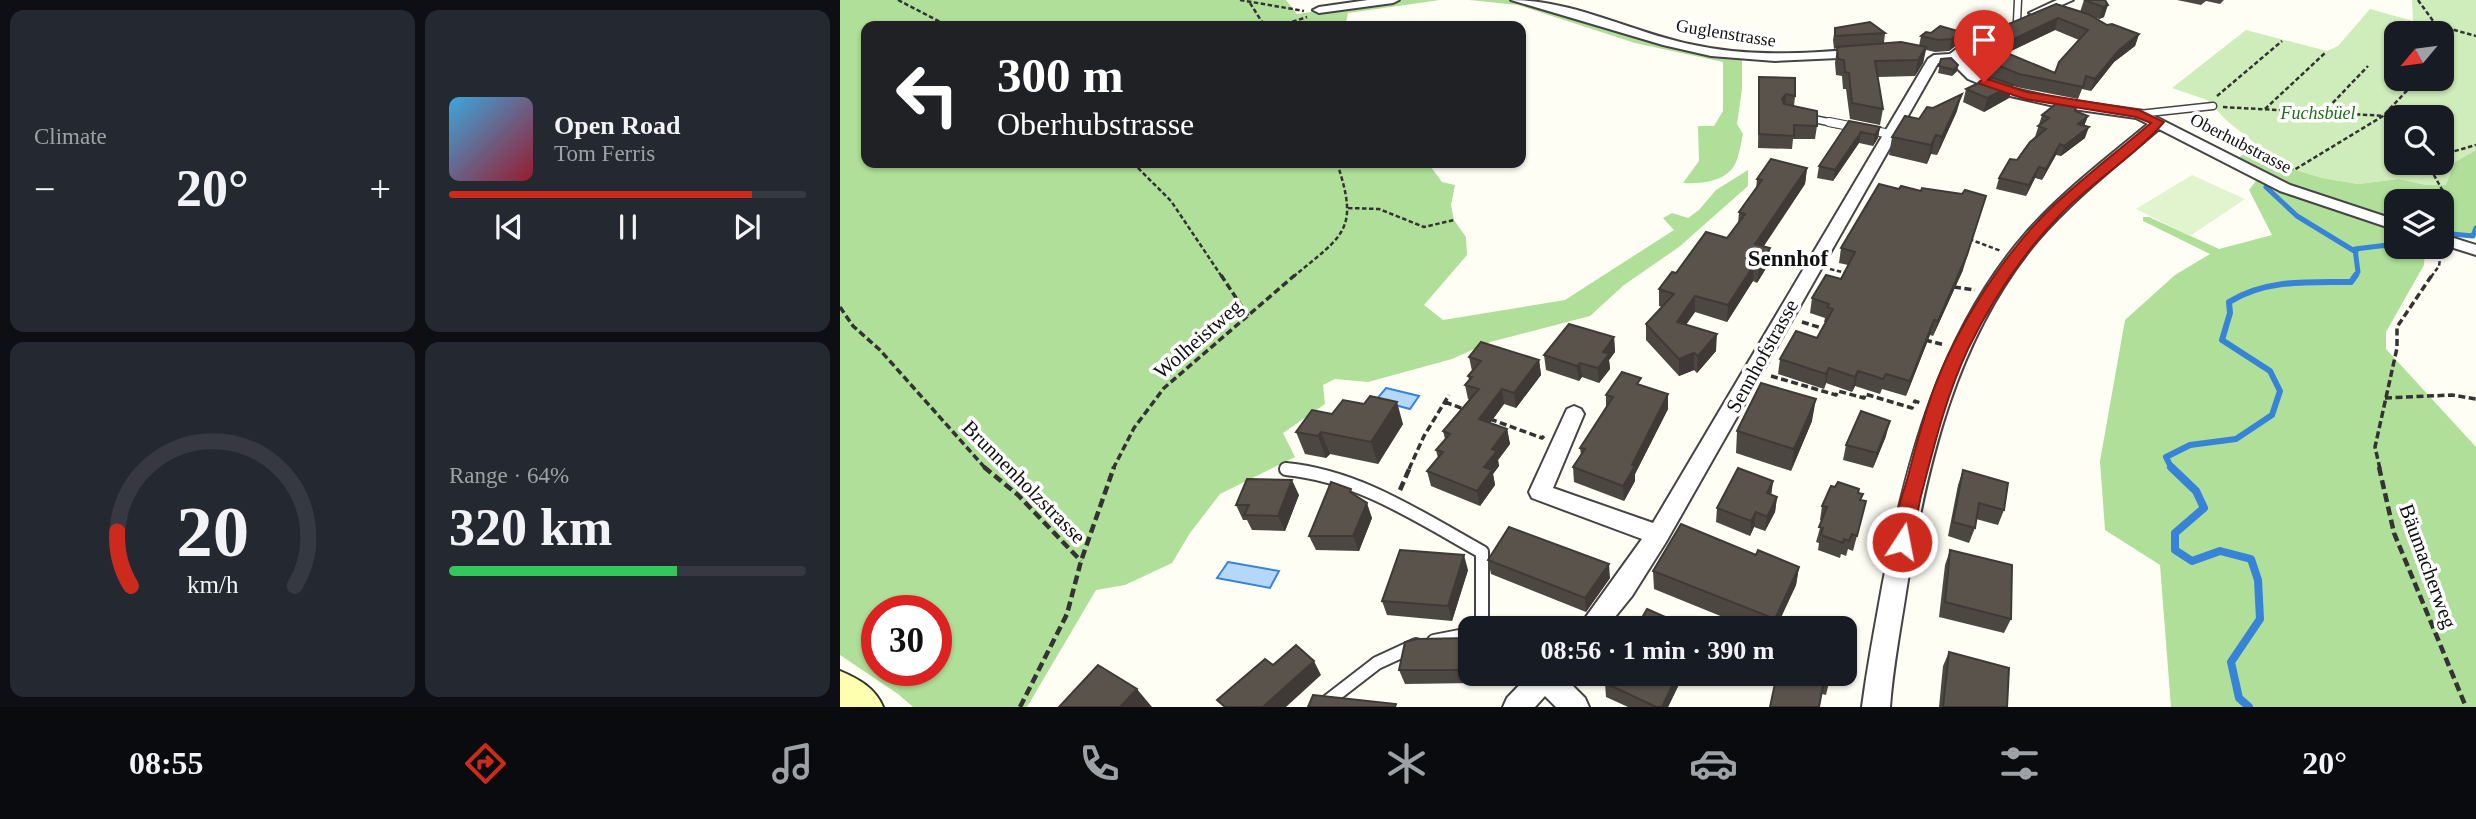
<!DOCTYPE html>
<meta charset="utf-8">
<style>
body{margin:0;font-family:"Times New Roman",serif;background:#242831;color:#f1f3f6;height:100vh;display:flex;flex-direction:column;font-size:26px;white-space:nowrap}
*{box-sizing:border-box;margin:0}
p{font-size:23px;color:#9ea1a6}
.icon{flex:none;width:38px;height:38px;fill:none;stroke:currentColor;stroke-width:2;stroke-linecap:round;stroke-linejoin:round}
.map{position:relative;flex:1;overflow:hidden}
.drawer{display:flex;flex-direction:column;gap:10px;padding:10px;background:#0d0f14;width:840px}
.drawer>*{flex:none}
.banner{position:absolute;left:21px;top:21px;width:665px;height:147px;border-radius:14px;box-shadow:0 2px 5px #0004;background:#202124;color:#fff;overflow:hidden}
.needle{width:46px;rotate:241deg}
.controls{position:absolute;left:1544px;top:21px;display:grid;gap:14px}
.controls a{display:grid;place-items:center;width:70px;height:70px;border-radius:14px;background:#171b24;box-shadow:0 2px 5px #0004;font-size:35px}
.speed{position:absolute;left:21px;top:595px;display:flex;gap:14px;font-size:35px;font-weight:700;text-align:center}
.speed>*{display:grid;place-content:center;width:91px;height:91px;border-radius:50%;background:#171b24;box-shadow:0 2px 5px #0004;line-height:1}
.speed .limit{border:10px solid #d22;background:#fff;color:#111}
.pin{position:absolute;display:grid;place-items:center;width:60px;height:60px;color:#fff;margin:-72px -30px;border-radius:50% 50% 50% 0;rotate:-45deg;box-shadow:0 0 7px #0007}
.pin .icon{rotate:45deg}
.me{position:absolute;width:77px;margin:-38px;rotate:11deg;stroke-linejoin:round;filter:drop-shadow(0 0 5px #0008)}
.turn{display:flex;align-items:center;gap:24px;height:147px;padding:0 21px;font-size:32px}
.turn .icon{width:91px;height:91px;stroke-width:2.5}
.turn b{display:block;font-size:49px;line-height:60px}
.big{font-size:52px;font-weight:800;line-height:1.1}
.drawer .tile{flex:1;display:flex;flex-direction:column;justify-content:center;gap:10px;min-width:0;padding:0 24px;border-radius:14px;background:#242831}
.drawer .dial{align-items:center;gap:0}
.dial svg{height:182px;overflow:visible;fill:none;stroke:#363941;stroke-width:7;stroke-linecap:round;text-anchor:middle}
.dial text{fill:#f1f3f6;stroke:none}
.song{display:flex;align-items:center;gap:21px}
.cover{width:84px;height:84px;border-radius:10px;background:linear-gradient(135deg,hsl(200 70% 55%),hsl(350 70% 35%))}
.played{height:7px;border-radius:4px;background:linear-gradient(90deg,#cc2a1d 85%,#363941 85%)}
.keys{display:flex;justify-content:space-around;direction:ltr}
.heat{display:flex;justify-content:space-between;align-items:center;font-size:38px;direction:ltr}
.charge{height:10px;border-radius:5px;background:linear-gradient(90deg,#34c759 64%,#363941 0)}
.drawer .tiles{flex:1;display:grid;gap:10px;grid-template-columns:repeat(2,1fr)}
.trip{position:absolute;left:618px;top:616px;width:399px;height:70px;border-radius:14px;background:#171b24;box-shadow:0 2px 5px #0004;font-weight:800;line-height:70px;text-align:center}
.tabs{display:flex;height:112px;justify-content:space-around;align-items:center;background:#090b0e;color:#9ea1a6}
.tabs .icon{width:49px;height:49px}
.tabs .selected{color:#cc2a1d}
.tabs b{font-size:32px;color:#f1f3f6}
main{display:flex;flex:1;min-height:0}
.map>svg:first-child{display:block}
.green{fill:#ceedba;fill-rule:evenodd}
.forest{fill:#afdf98;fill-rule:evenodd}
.pitch{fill:#e1f4cd}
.water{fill:#b5d8fa;stroke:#3783d7;stroke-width:2}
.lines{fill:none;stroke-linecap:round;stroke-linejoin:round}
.stream-far2{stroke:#3783d7;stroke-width:5}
.stream-far1{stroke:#3783d7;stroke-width:6}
.stream{stroke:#3783d7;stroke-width:8}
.lane-far2-casing{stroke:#444;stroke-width:9}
.lane-far1-casing{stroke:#444;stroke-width:10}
.lane-casing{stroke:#444;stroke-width:16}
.street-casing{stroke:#444;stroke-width:4}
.secondary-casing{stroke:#333;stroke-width:4}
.path-far2{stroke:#333;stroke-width:2.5;stroke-dasharray:4.5 2.5;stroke-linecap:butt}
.path-far1{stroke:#333;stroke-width:3.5;stroke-dasharray:7 3.5;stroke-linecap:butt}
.path{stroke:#333;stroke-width:4.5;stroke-dasharray:9 4.5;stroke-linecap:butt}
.lane-far2{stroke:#fff;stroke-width:6}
.lane-far1{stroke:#fff;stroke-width:8}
.lane{stroke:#fff;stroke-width:12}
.street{fill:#fff;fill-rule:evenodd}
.secondary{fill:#feffaf;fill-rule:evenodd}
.wall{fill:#4d4741;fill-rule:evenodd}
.shaded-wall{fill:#3f3a35}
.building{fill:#5a534c;stroke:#3f3a35;stroke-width:2;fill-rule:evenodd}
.route{fill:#cc2a1d;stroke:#851b13;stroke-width:2}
.labels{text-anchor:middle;stroke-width:7;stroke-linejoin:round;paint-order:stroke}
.far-street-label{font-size:18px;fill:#111;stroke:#fff}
.far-park-label{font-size:18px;font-style:italic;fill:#226f1b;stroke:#fff}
.street-label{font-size:21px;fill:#111;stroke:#fff}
.neighbourhood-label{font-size:23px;font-weight:bold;fill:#111;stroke:#fff}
</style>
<main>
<section class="drawer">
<div class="tiles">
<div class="tile"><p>Climate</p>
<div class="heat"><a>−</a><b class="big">20°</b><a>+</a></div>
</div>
<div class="tile">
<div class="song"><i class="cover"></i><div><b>Open Road</b><p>Tom Ferris</p></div></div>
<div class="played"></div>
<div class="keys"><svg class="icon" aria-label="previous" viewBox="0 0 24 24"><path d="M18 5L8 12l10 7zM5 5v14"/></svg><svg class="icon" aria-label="pause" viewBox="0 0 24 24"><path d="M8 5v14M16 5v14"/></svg><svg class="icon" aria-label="next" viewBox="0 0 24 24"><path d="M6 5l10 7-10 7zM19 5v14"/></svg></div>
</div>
<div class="tile dial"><svg viewBox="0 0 100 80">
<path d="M14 69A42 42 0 1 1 86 69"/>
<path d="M14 69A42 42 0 0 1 8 45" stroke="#cc2a1d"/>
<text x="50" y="56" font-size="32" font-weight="700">20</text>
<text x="50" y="72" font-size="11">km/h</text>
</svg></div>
<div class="tile"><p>Range · 64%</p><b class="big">320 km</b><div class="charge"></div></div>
</div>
</section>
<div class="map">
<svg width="1636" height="707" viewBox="0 0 1636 707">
<rect width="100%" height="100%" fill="#fffef4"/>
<path class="green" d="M1572 0H1636V150L1615 162 1607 185H1586L1559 179 1518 184 1482 178 1453 169 1432 157 1387 121 1367 100 1332 88 1406 30 1487 51 1498 46 1530 9 1573 21ZM1556 33H1601V79H1556ZM1556 117H1601V163H1556Z"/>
<path class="forest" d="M0 0H446L457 14 558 0H600L508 13 506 23 502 26H26V163H588L602 182 615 185 611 205 614 220 626 237 627 255 584 305 603 320 725 300 834 230 823 218 832 213 848 218 859 210 876 190 908 170V186L839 247 784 285 750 316 650 342 612 359 528 382 495 379 483 385 485 404 443 433 455 457 380 494 350 533 332 563 285 585 256 590 187 707H73L58 694 0 655ZM37 611H96V670H37Z
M629 0H677L709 6 758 23 902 57V89L897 124 903 134C901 143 899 158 894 166 884 182 860 184 843 183L859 161 858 126H874L883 111V62L795 43 678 5Z
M1636 150V236L1601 230V201H1556V247H1585L1584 265 1546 332V349L1636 447V707H1331L1320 565 1265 530 1260 461 1285 320 1335 275 1370 254 1303 221V217H1309L1379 249 1432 235 1409 190 1422 173 1399 157 1404 154 1482 178 1518 184 1559 179 1586 185H1606L1615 162Z"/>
<path class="pitch" d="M1352 175 1405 199 1350 236 1296 209Z"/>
<path class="water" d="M546 388 579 396 570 409 536 400Z
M388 562 439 571 430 588 377 578Z"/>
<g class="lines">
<path class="stream-far2" d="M1426 187 1457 216 1516 252
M1601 233 1633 236 1636 228
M1514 277 1518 272 1515 249 1556 244"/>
<path class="stream-far1" d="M1332 469 1326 457 1350 445 1396 439 1432 415 1440 391 1430 371 1382 340 1390 313 1389 302C1426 279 1469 282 1511 282L1516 275"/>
<path class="stream" d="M1331 467 1356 491 1364 508 1335 533V550L1352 561 1380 551 1411 559 1418 580 1420 619 1391 662 1399 698 1409 707"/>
<defs>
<path id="lane-far2" d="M1177 21 1178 0
M1299 114 1373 106
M964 117 998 124"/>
<path id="lane-far1" d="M989 122 1050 134"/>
<path id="lane" d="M446 469C519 476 579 517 642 552V628
M594 641 630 634
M480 707 537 663 576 645"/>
<path id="street" d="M528 0H559L553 3 479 13 473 10 479 7Z
M671 0C733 0 789 31 849 44 906 57 963 54 1021 49L1027 53 1021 57 935 61 871 56 823 45Z
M1217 0H1233L1199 15 1189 13Z
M1151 28 1161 31 1121 58 1138 73 1175 89 1219 99 1304 111 1450 185 1556 220V230L1440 191 1319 129C1277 165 1233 199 1197 241 1116 338 1087 464 1067 586 1061 626 1053 666 1050 707H1022C1027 667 1035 627 1042 587 1066 461 1100 332 1186 233 1222 192 1266 159 1308 124L1296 118 1219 107 1166 95 1128 79 1111 62 1098 63 826 542 792 596 766 628H738L802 539 692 498 689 492 727 409 734 406 741 409 744 414 713 488 813 523 1088 59 1094 55 1110 54 1128 40Z
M1601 234 1636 245V255L1601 244Z
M690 674H721L745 698 749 707H716L705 696 695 707H663L667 698Z"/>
<path id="secondary" d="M0 671C19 679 35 688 43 707H0Z"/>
</defs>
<use href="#lane-far2" class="lane-far2-casing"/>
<use href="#lane-far1" class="lane-far1-casing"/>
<use href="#lane" class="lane-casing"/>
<use href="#street" class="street-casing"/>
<use href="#secondary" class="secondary-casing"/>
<path class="path-far2" d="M58 0 108 26
M400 0 464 11
M1578 0 1596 25 1636 36
M410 3 422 22 421 26
M439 26 467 17
M1377 96 1442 41
M1383 107 1565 117
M1425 109 1485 53
M1483 113 1528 66
M1382 131 1409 150 1454 170 1543 116 1575 82
M1601 155 1636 145
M293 163 331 201 382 277
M1594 163 1590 168 1604 193 1596 201
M508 208 539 209 584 227 614 220
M1129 239 1161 251
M990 269 1006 273
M453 277C503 235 520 231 497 163
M1591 277 1599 266 1601 252"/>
<path class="path-far1" d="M381 275 408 316
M1114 287 1135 290
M0 307 13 326 40 350 146 469
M962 322 985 329
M1085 340 1105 345
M931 376 996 395 998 391 1024 398 1025 394 1072 408 1075 401 1080 403
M1545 398 1612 395 1636 399
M605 402 626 410
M650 419 702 438 704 436
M273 469 294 428 324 388 455 275
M569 469 584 436 609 395
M1540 469 1535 447 1557 348V327L1592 275"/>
<path class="path" d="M144 467 178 495 241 561
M1539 467 1554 533 1626 707
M560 490 570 467
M180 707 227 614 241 561 274 467"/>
<use href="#lane-far2" class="lane-far2"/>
<use href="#lane-far1" class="lane-far1"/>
<use href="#lane" class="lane"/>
<use href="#street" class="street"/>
<use href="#secondary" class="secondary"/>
</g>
<path class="wall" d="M1244 0H1265L1264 17 1259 19 1253 17 1267 25 1299 34 1295 46 1274 62 1251 91 1242 89 1238 99 1176 87 1139 71 1125 58 1128 46 1240 12ZM1215 30 1239 40 1215 73 1167 53Z
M1337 0H1384L1380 4 1366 1 1361 5Z
M995 28 1045 33 1044 43 1079 46 1081 36 1091 33 1121 32 1118 44 1109 51 1095 52 1086 50 1083 63 1075 76 1038 77 1043 109 1040 125 1010 119 1006 89H1003L1002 76 996 75 995 63 997 48 994 49 993 40Z
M1101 59 1118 65 1117 71 1112 76 1098 73Z
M919 77 955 96 954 106 977 126 975 139H953L952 149 918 148Z
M1173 85 1169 98 1144 112 1123 102 1126 89Z
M1117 111 1097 155 1091 154 1087 164 1049 155 1052 137 1079 119Z
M1235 111 1248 116 1244 126 1245 138 1221 156 1216 155 1202 180 1195 178 1186 196 1156 189 1159 178 1177 160 1196 137H1195L1202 115Z
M1009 121 1040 127 1038 138 1033 146 1019 143 993 181 977 178 979 166Z
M967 168 965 184 923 247 928 265 917 283 913 281 887 322 855 312 846 324 876 351 857 373 854 370 839 376 806 340V324L822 307 819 306V289L836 273 887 238 898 224 899 212 916 189 917 179Z
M1001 248 1123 270 1093 336 1090 335 1066 396 1042 389 1040 394 1015 386 1012 392 986 383 984 389 938 374 940 359 977 338 986 322H984L985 318 970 313 972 298 1001 279 1008 265 999 263Z
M774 337 775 352 769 360 770 369 759 383 742 377 739 381 706 370 704 355Z
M629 357 699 360 701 375 676 408 664 404 650 423 667 429 670 444 658 460 659 466 653 474 655 485 640 506 591 486 587 471 598 458 596 450 605 439 603 431 630 400 628 399 625 385 629 380 628 376 632 371Z
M801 385 828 409 795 474V481L784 501 734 482 733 467 741 455 740 448 766 408V395Z
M492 414 563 424 538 464 490 454 486 458 465 454 456 432Z
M972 421 951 471 896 453 897 431Z
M1046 436 1033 468 1003 460 1006 445Z
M1123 470 1164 510 1158 525 1136 519 1135 528 1129 543 1108 536 1118 485Z
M933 481 931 495 937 497 935 512 925 531 914 527 910 536 876 522 877 508Z
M1019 493 1021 500 1026 501 1013 551 1008 549 1006 556 1001 554 1000 558 978 550 979 543 976 542 982 521 980 520 982 506Z
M513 494 532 518 519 551 476 550 469 536Z
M459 495 445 531 412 530 407 520H403L396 505Z
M1110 550 1171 619 1164 633 1099 617 1105 565Z
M916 555 959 567 956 585 936 628H910L814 589 813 571Z
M648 560 770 578 746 612 651 574Z
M628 570 612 621 547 615 542 601Z
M630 638V674H636L635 683 565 684 559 670Z
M1109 652 1167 707H1099L1103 666Z
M770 674H844L828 707H788L766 697 765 683Z
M991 674 986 695 982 694 930 707Z"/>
<path class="shaded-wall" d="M1268 5 1264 17 1259 19 1263 7Z
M1218 18 1215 30 1152 60 1155 48Z
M1121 32 1118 44 1109 51 1112 39Z
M1299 34 1295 46 1274 62 1251 91 1255 79 1279 50Z
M1086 47 1083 63 1075 76 1078 60Z
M1118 65 1117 71 1112 76 1114 70Z
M1173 85 1169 98 1144 112 1147 98Z
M946 94 945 107 942 99Z
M1122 94 1117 111 1097 155 1102 137Z
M1248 116 1244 126 1238 124Z
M1040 127 1038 138 1033 146 1035 135Z
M1249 127 1245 138 1221 156 1224 146Z
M1021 132 1019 143 993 181 995 170Z
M1096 135 1091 154 1087 164 1091 145Z
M1220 144 1216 155 1202 180 1206 169Z
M1199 167 1195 178 1186 196 1189 185Z
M967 168 965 184 914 261 915 244Z
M1146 196 1123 270 1093 336 1098 321Z
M930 248 928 265 917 283 919 266Z
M914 265 913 281 887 322 888 305Z
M855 296V312L837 338V322Z
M1094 320 1090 335 1066 396 1070 381Z
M877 334 876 351 857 373 858 356Z
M774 337 775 352 769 360 770 369 759 383 758 368 763 352Z
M854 353V370L839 376V359Z
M699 360 701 375 676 408 674 393Z
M740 363 742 377 739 381 737 366Z
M989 368 986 383 984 389 986 374Z
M1018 371 1015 386 1012 392 1015 377Z
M662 389 664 404 642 434 639 419Z
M828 394V409L795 474V481L784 501 783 486 792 465Z
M976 399 972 421 951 471 954 449Z
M557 402 563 424 538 464 531 442Z
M1050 421 1046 436 1033 468 1037 453Z
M667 429 670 444 658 460 659 466 653 474 655 485 640 506 637 491 644 467 652 449Z
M481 432 490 454 486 458 478 436Z
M452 480 459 495 445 531 438 516Z
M933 481 931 496 927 493Z
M937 497 935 512 925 531 927 517Z
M527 503 532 518 519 551 513 536Z
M916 512 914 527 910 536 911 521Z
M624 555 628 570 612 621 608 606Z
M769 564 770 578 746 612 745 598Z
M959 567 956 585 936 628H934L935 619Z
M474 661 481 675 446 707H423Z
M632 674H636L635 683Z
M838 674H844L828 707H822Z
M297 689 312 707H280Z"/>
<path class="building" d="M1244 0H1265L1268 5 1263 7Z
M1216 4 1248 14 1267 25 1272 24 1299 34 1279 50 1255 79 1246 76 1243 87 1179 74 1143 59 1128 46 1140 36ZM1218 18 1248 30 1219 62 1215 73 1155 48Z
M1030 22 1045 33 995 36V28Z
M1100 26 1121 32 1112 39 1098 40 1081 36 1086 32 1091 33Z
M1061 42 1086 47 1078 60 1035 61 1043 109 1012 103 1009 73 1005 72 1004 60 998 59 997 47Z
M1111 58 1118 65 1114 70 1099 66 1101 59Z
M919 77 955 78V96L946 94 942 99 944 104 977 111V126L954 125V136L919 134Z
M1151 77 1173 85 1147 98 1126 89Z
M1122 94 1102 137 1096 135 1091 145 1052 137 1065 116 1079 119 1087 107 1093 108Z
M1222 99 1238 101 1235 111 1248 116 1238 124 1249 127 1224 146 1220 144 1206 169 1199 167 1189 185 1159 178 1170 159 1177 160 1190 142 1206 129 1198 126 1209 118 1202 115Z
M1009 121 1040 127 1035 135 1021 132 995 170 979 166Z
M931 159 967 168 915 244 930 248 919 266 914 265 888 305 855 296 837 322 877 334 858 356 854 353 839 359 806 324 834 294 819 289 832 272 836 273 866 232 887 238 905 214 899 212 922 180 917 179Z
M1039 184 1059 189 1061 186 1081 191 1082 188 1122 194 1125 190 1146 196 1127 255 1098 321 1094 320 1070 381 1046 374 1043 379 1018 371 1015 377 989 368 986 374 940 359 956 331 977 338 993 309 987 307 989 304 972 298 986 275 1001 279 1015 252 1001 248Z
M729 324 774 337 763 352 769 354 758 368 740 363 737 366 704 355Z
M641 342 699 360 674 393 662 389 639 419 667 429 652 449 657 451 644 467 652 470 637 491 587 471 603 452 596 450 610 434 603 431 639 389 625 385 632 377 628 376 641 361 629 357Z
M782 372 801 378 797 384 828 394 792 465 795 466 783 486 733 467 745 449 740 448 773 397 766 395Z
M921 383 976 399 954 449 897 431Z
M530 396 557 402 531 442 481 432 478 436 456 432 472 410 492 414 503 400 524 404Z
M1021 411 1050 421 1037 453 1006 445Z
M898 468 933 481 927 493 937 497 927 517 916 512 911 521 877 508Z
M1123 470 1168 483 1164 510 1139 503 1135 528 1113 522Z
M407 479 452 480 438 516 404 515 409 505H396Z
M491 482 511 489 510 492 527 503 513 536H469Z
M998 482 1019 489 1018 493 1023 494 1020 500 1026 501 1017 536 1012 534 1009 541 1004 539 1003 543 981 535 983 528 979 527 987 507 982 506 991 486 995 487Z
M841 524 916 555 918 550 959 567 935 619 813 571Z
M669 527 769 564 745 598 648 560Z
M560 550 624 555 608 606 542 601Z
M1110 550 1172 565 1171 619 1105 602Z
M807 609 850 628H796Z
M630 638V670H559L565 642 577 639Z
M456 645 474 661 423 707H385L377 700 425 659 433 665Z
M1109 652 1169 668 1167 707H1103Z
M258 665 297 689 280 707H219Z
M770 674H838L822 707H816L765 683Z
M937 674H991L990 682 984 680 979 707H930Z
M473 695 556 704 555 707H468Z"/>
<path class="route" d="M1144 78 1187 92 1299 110 1324 122C1294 157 1253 181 1221 214 1183 253 1152 300 1128 349 1106 396 1094 446 1081 496 1077 512 1076 533 1069 548L1062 550 1055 548C1048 533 1064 492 1068 476 1074 453 1080 431 1087 409 1109 338 1160 257 1213 206 1244 177 1278 151 1311 123L1296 117 1185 99 1140 84 1139 82Z"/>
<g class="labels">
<g class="far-street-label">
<text transform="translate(886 33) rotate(9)" y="6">Guglenstrasse</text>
<text transform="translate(1401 143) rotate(27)" y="6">Oberhubstrasse</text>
</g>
<g class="far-park-label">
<text x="1478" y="119">Fuchsbüel</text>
</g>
<g class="street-label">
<text transform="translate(358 339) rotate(-41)" y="7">Wolheistweg</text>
<text transform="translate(922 356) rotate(-61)" y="7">Sennhofstrasse</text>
<text transform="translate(184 482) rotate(45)" y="7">Brunnenholzstrasse</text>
<text transform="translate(1588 566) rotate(70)" y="7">Bäumacherweg</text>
</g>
<g class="neighbourhood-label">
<text x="948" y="266">Sennhof</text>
</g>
</g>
</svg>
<div class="controls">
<a><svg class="needle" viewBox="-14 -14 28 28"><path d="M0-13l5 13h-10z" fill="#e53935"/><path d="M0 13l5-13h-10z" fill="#9ea1a6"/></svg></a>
<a><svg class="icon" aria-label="search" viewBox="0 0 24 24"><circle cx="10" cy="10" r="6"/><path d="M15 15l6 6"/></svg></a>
<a><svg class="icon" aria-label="layers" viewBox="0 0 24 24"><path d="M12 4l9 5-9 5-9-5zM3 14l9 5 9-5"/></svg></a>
</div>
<div class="speed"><div class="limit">30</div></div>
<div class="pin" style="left:1144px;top:82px;background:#d93025"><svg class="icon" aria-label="arrive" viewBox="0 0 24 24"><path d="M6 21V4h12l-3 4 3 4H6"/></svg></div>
<svg class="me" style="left:1062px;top:542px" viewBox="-20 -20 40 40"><circle r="17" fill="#cc2a1d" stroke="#fff" stroke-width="3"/><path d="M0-11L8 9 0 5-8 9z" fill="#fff"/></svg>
<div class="trip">08:56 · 1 min · 390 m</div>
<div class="banner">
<div class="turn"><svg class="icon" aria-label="left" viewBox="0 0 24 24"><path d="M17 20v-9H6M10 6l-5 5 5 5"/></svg><div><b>300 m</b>Oberhubstrasse</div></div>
</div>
</div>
</main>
<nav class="tabs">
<b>08:55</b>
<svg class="icon selected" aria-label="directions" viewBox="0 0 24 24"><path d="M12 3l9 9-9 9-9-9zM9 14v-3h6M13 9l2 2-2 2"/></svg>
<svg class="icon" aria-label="music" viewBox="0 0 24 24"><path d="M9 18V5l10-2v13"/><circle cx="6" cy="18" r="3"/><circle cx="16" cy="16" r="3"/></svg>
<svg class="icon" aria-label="phone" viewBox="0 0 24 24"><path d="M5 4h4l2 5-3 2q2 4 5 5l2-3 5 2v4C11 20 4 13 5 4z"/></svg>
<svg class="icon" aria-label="climate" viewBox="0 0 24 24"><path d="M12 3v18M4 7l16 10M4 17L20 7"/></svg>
<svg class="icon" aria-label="car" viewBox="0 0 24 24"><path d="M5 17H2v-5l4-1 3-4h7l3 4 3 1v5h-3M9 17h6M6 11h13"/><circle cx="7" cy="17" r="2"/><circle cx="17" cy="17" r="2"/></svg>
<svg class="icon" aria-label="filters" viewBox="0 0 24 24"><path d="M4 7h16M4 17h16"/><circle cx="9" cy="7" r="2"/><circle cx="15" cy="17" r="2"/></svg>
<b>20°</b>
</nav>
